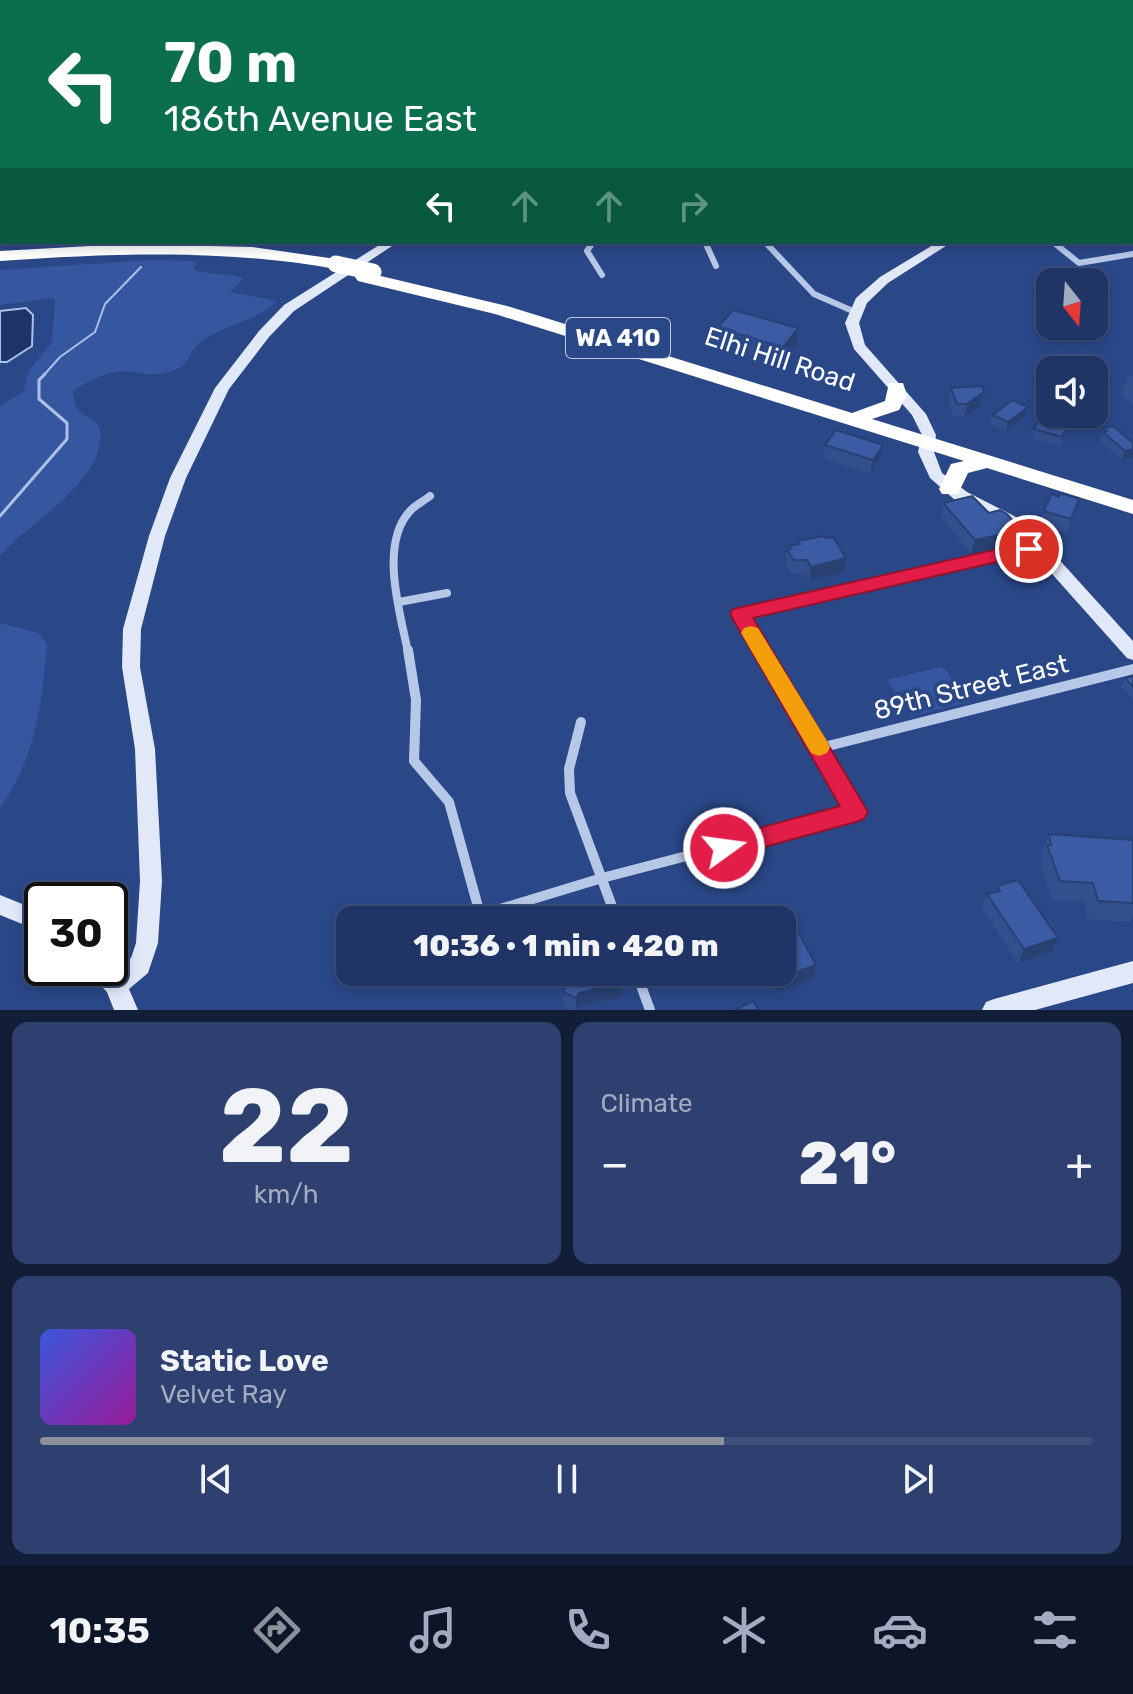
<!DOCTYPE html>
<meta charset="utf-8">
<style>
body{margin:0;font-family:Rubik,sans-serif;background:#2d406f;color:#f1f3f6;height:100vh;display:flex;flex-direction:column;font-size:30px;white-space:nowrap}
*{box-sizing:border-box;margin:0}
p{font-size:26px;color:#a2abbf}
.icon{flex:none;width:44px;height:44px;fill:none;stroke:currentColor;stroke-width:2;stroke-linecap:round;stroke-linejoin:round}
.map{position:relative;height:1010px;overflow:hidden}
.details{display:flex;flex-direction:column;gap:12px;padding:12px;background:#121d38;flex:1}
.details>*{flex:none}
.banner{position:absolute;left:0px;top:0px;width:1134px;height:244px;box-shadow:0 4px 12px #0003,0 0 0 2px #3d507a;background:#0b6e4f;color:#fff;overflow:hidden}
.needle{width:52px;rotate:163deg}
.buttons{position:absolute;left:1036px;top:268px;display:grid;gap:16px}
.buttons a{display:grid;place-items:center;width:72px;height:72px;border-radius:16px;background:#203566;box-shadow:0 4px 12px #0003,0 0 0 2px #3d507a;font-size:40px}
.speed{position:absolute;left:24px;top:882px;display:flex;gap:16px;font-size:40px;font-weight:700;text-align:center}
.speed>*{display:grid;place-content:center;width:104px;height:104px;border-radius:50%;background:#203566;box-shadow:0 4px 12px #0003,0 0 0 2px #3d507a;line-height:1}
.speed .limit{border:4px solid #111;border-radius:12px;background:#fff;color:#111}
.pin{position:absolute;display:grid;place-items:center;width:68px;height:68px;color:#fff;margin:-34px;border:4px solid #fff;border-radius:50%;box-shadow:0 2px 8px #0007}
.me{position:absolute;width:88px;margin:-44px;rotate:76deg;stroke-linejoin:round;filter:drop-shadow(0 0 6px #0008)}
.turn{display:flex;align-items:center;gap:28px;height:168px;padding:0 32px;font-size:36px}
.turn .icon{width:104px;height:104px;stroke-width:2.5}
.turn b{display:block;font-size:56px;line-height:68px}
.lanes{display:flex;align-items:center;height:76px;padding:0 32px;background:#0003;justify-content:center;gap:40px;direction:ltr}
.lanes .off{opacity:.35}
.big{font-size:60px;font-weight:800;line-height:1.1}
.details .card{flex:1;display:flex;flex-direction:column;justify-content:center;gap:12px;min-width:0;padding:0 28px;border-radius:16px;background:#2d406f}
.details .dial{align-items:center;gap:0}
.dial b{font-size:104px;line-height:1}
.song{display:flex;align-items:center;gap:24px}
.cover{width:96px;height:96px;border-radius:12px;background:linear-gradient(135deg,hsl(230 70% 55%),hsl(300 70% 35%))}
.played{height:8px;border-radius:4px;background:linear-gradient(90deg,#8c9099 65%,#3d507a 65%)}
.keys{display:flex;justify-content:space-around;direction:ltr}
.heat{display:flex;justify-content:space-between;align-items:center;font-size:44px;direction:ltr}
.details .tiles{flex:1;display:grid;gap:12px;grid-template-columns:1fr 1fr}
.card:last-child{grid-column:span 2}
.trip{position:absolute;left:336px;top:906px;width:460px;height:80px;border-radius:16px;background:#203566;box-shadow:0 4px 12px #0003,0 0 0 2px #3d507a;font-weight:800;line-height:80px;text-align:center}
.dock{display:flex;height:128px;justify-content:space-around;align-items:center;background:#0d1529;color:#a2abbf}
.dock .icon{width:56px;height:56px}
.dock .on{color:#8c9099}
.dock b{font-size:36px;color:#f1f3f6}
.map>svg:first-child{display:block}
.green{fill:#35579f}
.water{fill:#1e3469;stroke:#acc0e8;stroke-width:2}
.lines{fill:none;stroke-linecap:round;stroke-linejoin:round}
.stream-far1{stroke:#acc0e8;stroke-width:2}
.stream{stroke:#acc0e8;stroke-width:3}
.street-far3{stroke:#b7c7e8;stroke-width:5}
.street-far2{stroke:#b7c7e8;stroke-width:6}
.street-far1{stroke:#b7c7e8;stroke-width:8}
.street{stroke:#b7c7e8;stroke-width:10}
.secondary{fill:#e1e8f8;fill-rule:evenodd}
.highway{fill:#fff;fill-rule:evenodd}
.highway-bridge{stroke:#fff;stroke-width:17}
.wall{fill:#334f8d}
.shaded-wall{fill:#294073}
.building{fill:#3b5ca4;stroke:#294073;stroke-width:2}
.route{fill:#e11d48;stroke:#92132f;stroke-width:2}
.slow{fill:#f59e0b}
.labels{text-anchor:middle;stroke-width:8;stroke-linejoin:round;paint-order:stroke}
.shield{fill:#2a4788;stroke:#bfc8db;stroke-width:2}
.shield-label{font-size:24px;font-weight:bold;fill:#fff}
.street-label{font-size:26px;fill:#fff;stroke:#2a4788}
</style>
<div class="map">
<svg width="1133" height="1010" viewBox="0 0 1133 1010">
<rect width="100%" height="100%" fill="#2a4788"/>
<path class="green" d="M150 260 192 261 196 263 194 270C210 275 227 273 244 278L230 292 277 301C253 324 225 323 201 342 183 356 194 368 160 374 147 376 136 371 123 371 105 372 86 382 72 392 74 397 75 406 78 410 85 418 99 419 100 431 106 482 28 522 0 556V406L23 392 29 371 52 342 55 300 52 298 0 305V270Z
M0 623 38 633 47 644C42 704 36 757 0 808Z
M940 667 946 670 969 702 911 716 887 680Z"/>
<path class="water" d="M26 308 33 315 32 346 7 362H0V311Z"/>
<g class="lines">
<path class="stream-far1" d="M407 0 413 2
M43 376 60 357 95 332 105 304 141 267"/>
<path class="stream" d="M0 516 67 439V423L39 399V380L45 374"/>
<path class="street-far3" d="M45 2 51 0
M775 2 779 0
M858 2 870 0"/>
<path class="street-far2" d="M593 242 587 251 602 275
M705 242 716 266
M765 242 814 294 855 312
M1053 242 1079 263 1133 254"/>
<path class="street-far1" d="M399 602 447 593
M408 652C400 613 379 544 410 511 415 505 424 501 430 496
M762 652 740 614 1037 547"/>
<path class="street" d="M408 650 416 700 414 761 449 802 480 914
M581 722 569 769 570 793 617 920
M820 748 1133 669
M464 920 602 878 856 812 761 650
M636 972 650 1010"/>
<path class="secondary" d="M638 0H648L637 2Z
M1008 0H1016L1017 2H1009Z
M384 242H398L294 311 269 337 229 389 186 478 165 536 141 629 140 667 155 749 162 881 158 943 148 973 129 989 138 1010H114L107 992 91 976 87 968H110V963L117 970 131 958 136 943 140 881 135 749 122 667 123 629 149 536 170 478 215 388 259 331 284 305Z
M938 242H952L888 283 867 303 859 323 865 345 926 414 936 435 934 452 942 473 967 492 1024 521 1133 641V660L1127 658 1012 529 955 500 930 478 918 452 922 435 912 415 854 349 845 323 856 298 880 277Z
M0 895 42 912V932L0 915Z
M1133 961V983L1035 1010H982L986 1002 994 999Z"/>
<path class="highway" d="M127 244 252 247 336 259 344 264 336 269C224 249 113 253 0 261V251Z
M364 272 507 306 852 413 885 401 889 383H903L907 395 899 410 872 419 1133 500V514L987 468 968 473 958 494H942L939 489 951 464 964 461 495 314 358 281 355 277 358 273Z"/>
<path class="highway-bridge" d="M336 264 373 272"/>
</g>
<path class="wall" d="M717 328 796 345 781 364 715 345Z
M1133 376V405L1121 395 1127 377Z
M951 388 981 405 964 417H954L948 401Z
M1028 407 1025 416 1006 431 990 424 993 415Z
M1103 428 1133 443V457L1121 460 1100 441Z
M1034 429 1066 430 1060 446 1032 438Z
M825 445H883L880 458 870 474 823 458Z
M943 503 1017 544 971 554 940 516Z
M1044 511 1075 513 1066 533 1039 524Z
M825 538 846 558 844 572 809 581 805 574H791L785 564 787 550 788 549 789 546 797 544 798 541Z
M1133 676V699H1132L1121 687 1125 678Z
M1049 834 1133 840V915L1129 922 1088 919 1084 902 1052 900 1040 864 1042 858 1041 853Z
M997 886 1058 938 1052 951 1018 963 982 908 987 894 995 892Z
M816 965 813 979 776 992 766 972H782Z
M560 972H617L621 997 579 1006 577 1010H572L563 1006V992L565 988Z"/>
<path class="shaded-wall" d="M798 328 796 345 781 364 783 347Z
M984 392 981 405 964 417 967 404Z
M1028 407 1025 416 1006 431 1008 422Z
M883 445 880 458 870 474 873 460Z
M1133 449V457L1121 460 1125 451Z
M1021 530 1017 544 971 554 975 540Z
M846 558 844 572 809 581 811 567Z
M1058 938 1052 951 1018 963 1024 949Z
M816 965 813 979 776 992 779 978Z
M621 983V997L579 1006 576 1010V998L579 993Z"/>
<path class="building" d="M733 310 798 328 783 347 717 328Z
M982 386 984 392 967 404H957L951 388Z
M1012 400 1028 407 1008 422 993 415Z
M1038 422 1066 430 1062 437 1034 429Z
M1113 426 1133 443V449L1125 451 1103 432 1107 431 1103 428Z
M836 430 883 445 873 460 825 445Z
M1060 493 1079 499 1071 519 1044 511 1051 494 1059 497Z
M972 496 989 513 1000 510 1007 514 1021 530 975 540 943 503Z
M823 536 825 538 833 537 846 558 811 567 807 560H794L787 550 791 549 789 546 800 544 798 541Z
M1133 676V687L1125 678Z
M1049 834 1133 840V903L1098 901 1093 883 1060 881 1047 845H1051Z
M1018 880 1058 938 1024 949 987 894 1000 891 997 886Z
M796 928 816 965 779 978 776 972H782V933Z
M564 972H617L621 983 579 993 576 998 563 992 568 983Z
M753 1001 759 1010H735Z"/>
<path class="route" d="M1029 542 1038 549 1036 553 753 618 868 812 864 819 856 822 724 858 715 855 712 848 715 840 840 806 730 614 733 609Z"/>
<path class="slow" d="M751 626 758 628 827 741 830 747 827 753 819 756 811 753 741 633 744 628Z"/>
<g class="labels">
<rect class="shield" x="566" y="318" width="104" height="40" rx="6"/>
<g class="shield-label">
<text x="618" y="346">WA 410</text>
</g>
<g class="street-label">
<text transform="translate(780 359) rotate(18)" y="9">Elhi Hill Road</text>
<text transform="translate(971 687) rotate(-14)" y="9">89th Street East</text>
</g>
</g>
</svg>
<div class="buttons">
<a><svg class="needle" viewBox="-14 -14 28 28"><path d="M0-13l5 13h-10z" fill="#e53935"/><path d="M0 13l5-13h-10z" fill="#a2abbf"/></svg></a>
<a><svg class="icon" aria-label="sound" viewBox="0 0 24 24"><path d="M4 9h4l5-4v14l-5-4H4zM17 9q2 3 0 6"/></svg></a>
</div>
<div class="speed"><div class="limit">30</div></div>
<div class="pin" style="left:1029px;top:549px;background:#d93025"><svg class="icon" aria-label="arrive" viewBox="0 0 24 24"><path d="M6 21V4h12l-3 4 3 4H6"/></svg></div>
<svg class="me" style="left:724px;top:848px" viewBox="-20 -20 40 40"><circle r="17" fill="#e11d48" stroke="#fff" stroke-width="3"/><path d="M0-11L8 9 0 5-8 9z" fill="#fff"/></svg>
<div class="trip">10:36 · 1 min · 420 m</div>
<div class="banner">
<div class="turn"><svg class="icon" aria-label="left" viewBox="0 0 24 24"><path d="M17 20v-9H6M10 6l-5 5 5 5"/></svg><div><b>70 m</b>186th Avenue East</div></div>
<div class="lanes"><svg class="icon" aria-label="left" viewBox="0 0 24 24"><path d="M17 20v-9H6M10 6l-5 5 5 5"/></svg><svg class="icon off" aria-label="ahead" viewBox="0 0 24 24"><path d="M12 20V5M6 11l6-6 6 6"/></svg><svg class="icon off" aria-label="ahead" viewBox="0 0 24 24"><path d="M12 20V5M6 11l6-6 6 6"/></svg><svg class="icon off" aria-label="right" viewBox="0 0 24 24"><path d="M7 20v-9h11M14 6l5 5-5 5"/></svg></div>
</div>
</div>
<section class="details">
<div class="tiles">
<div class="card dial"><b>22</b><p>km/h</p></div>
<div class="card"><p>Climate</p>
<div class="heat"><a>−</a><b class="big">21°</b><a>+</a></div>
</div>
<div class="card">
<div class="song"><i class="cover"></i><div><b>Static Love</b><p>Velvet Ray</p></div></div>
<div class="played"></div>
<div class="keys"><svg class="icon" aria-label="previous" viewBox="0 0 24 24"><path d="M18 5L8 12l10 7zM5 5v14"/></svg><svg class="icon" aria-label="pause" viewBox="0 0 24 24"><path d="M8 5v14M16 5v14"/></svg><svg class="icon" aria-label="next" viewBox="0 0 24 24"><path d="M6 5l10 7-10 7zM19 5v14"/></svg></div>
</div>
</div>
</section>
<nav class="dock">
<b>10:35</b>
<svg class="icon on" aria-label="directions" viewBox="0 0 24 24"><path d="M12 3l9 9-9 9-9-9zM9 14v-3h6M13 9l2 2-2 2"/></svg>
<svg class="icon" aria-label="music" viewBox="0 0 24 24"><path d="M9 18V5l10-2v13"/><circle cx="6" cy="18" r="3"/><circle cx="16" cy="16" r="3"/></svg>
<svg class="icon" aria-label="phone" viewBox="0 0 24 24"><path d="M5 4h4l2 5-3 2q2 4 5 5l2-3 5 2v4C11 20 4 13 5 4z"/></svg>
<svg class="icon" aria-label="climate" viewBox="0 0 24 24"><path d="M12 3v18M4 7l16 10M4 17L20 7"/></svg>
<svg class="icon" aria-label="car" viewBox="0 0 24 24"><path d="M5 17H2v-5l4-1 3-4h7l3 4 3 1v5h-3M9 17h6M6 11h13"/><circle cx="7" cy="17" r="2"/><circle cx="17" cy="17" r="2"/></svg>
<svg class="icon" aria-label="filters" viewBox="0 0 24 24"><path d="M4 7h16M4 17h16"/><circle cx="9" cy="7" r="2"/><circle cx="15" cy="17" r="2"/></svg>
</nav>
